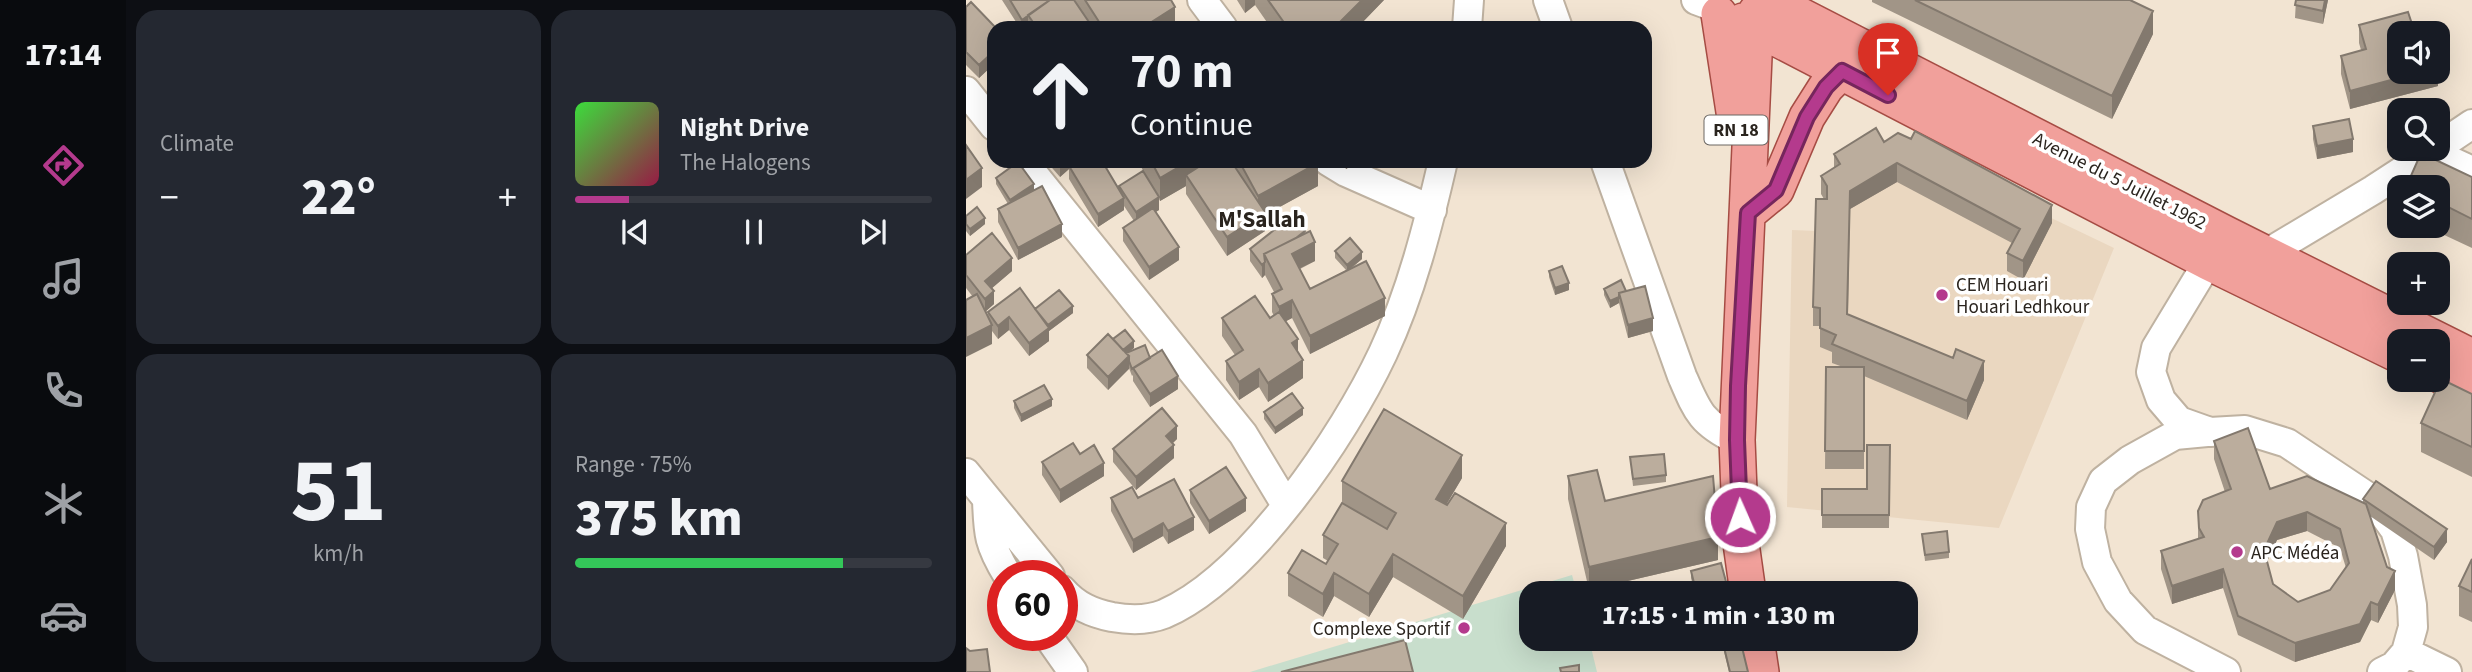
<!DOCTYPE html>
<meta charset="utf-8">
<style>
body{margin:0;font-family:"Source Sans 3",sans-serif;background:#242831;color:#f1f3f6;height:100vh;display:flex;flex-direction:column;font-size:26px;white-space:nowrap}
*{box-sizing:border-box;margin:0}
p{font-size:23px;color:#9ea1a6}
.icon{flex:none;width:38px;height:38px;fill:none;stroke:currentColor;stroke-width:2;stroke-linecap:round;stroke-linejoin:round}
.map{position:relative;flex:1;overflow:hidden}
.panel{display:flex;flex-direction:column;gap:10px;padding:10px;background:#0d0f14;width:840px}
.panel>*{flex:none}
.banner{position:absolute;left:21px;top:21px;width:665px;height:147px;border-radius:21px;box-shadow:0 7px 28px #0002;background:#171b24;color:#f1f3f6;overflow:hidden}
.fabs{position:absolute;left:1421px;top:21px;display:grid;gap:14px}
.fabs a{display:grid;place-items:center;width:63px;height:63px;border-radius:14px;background:#171b24;box-shadow:0 7px 28px #0002;font-size:35px}
.speed{position:absolute;left:21px;top:560px;display:flex;gap:14px;font-size:35px;font-weight:700;text-align:center}
.speed>*{display:grid;place-content:center;width:91px;height:91px;border-radius:50%;background:#171b24;box-shadow:0 7px 28px #0002;line-height:1}
.speed .limit{border:10px solid #d22;background:#fff;color:#111}
.pin{position:absolute;display:grid;place-items:center;width:60px;height:60px;color:#fff;margin:-72px -30px;border-radius:50% 50% 50% 0;rotate:-45deg;box-shadow:0 0 7px #0007}
.pin .icon{rotate:45deg}
.me{position:absolute;width:77px;margin:-38px;rotate:358deg;stroke-linejoin:round;filter:drop-shadow(0 0 5px #0008)}
.turn{display:flex;align-items:center;gap:24px;height:147px;padding:0 28px;font-size:32px}
.turn .icon{width:91px;height:91px;stroke-width:2.5}
.turn b{display:block;font-size:49px;line-height:60px}
.big{font-size:52px;font-weight:800;line-height:1.1}
.panel .card{flex:1;display:flex;flex-direction:column;justify-content:center;gap:10px;min-width:0;padding:0 24px;border-radius:21px;background:#242831}
.panel .dial{align-items:center;gap:0}
.dial b{font-size:91px;line-height:1}
.song{display:flex;align-items:center;gap:21px}
.cover{width:84px;height:84px;border-radius:10px;background:linear-gradient(135deg,hsl(120 70% 55%),hsl(340 70% 35%))}
.played{height:7px;border-radius:4px;background:linear-gradient(90deg,#b43a8d 15%,#363941 15%)}
.keys{display:flex;justify-content:space-around;direction:ltr}
.heat{display:flex;justify-content:space-between;align-items:center;font-size:38px;direction:ltr}
.charge{height:10px;border-radius:5px;background:linear-gradient(90deg,#34c759 75%,#363941 0)}
.panel .tiles{flex:1;display:grid;gap:10px;grid-template-columns:repeat(2,1fr)}
.trip{position:absolute;left:553px;top:581px;width:399px;height:70px;border-radius:21px;background:#171b24;box-shadow:0 7px 28px #0002;font-weight:800;line-height:70px;text-align:center}
main{display:flex;flex:1;min-height:0}
.dock{display:flex;flex-direction:column;width:126px;justify-content:space-around;align-items:center;background:#090b0e;color:#9ea1a6}
.dock .icon{width:49px;height:49px}
.dock .current{color:#b43a8d}
.dock b{font-size:32px;color:#f1f3f6}
.map>svg:first-child{display:block}
.built{fill:#ead7c0}
.green{fill:#c8decc}
.lines{fill:none;stroke-linecap:round;stroke-linejoin:round}
.minor-casing{stroke:#bfb2a1;stroke-width:32}
.major-casing{stroke:#a64c44;stroke-width:38}
.minor{stroke:#fff;stroke-width:28}
.major{stroke:#f1a09b;stroke-width:35}
.wall{fill:#a19587;fill-rule:evenodd}
.shaded-wall{fill:#83796e}
.building{fill:#bbad9d;stroke:#83796e;stroke-width:2;fill-rule:evenodd}
.route-casing{stroke:#75265c;stroke-width:18}
.route{stroke:#b43a8d;stroke-width:12}
.poi-dot{fill:#b43a8d;stroke:#fff;stroke-width:2.5}
.labels{text-anchor:middle;stroke-width:7;stroke-linejoin:round;paint-order:stroke}
.shield{fill:#fff;stroke:#6a6662;stroke-width:2}
.shield-label{font-size:18px;font-weight:bold;fill:#2a241e}
.street-label{font-size:19px;fill:#2a241e;stroke:#fff}
.poi-label{font-size:19px;fill:#2a241e;stroke:#fff;text-anchor:start}
.quarter-label{font-size:23px;font-weight:bold;fill:#2a241e;stroke:#fff}
</style>
<main>
<nav class="dock">
<b>17:14</b>
<svg class="icon current" aria-label="directions" viewBox="0 0 24 24"><path d="M12 3l9 9-9 9-9-9zM9 14v-3h6M13 9l2 2-2 2"/></svg>
<svg class="icon" aria-label="music" viewBox="0 0 24 24"><path d="M9 18V5l10-2v13"/><circle cx="6" cy="18" r="3"/><circle cx="16" cy="16" r="3"/></svg>
<svg class="icon" aria-label="phone" viewBox="0 0 24 24"><path d="M5 4h4l2 5-3 2q2 4 5 5l2-3 5 2v4C11 20 4 13 5 4z"/></svg>
<svg class="icon" aria-label="climate" viewBox="0 0 24 24"><path d="M12 3v18M4 7l16 10M4 17L20 7"/></svg>
<svg class="icon" aria-label="car" viewBox="0 0 24 24"><path d="M5 17H2v-5l4-1 3-4h7l3 4 3 1v5h-3M9 17h6M6 11h13"/><circle cx="7" cy="17" r="2"/><circle cx="17" cy="17" r="2"/></svg>
</nav>
<section class="panel">
<div class="tiles">
<div class="card"><p>Climate</p>
<div class="heat"><a>−</a><b class="big">22°</b><a>+</a></div>
</div>
<div class="card">
<div class="song"><i class="cover"></i><div><b>Night Drive</b><p>The Halogens</p></div></div>
<div class="played"></div>
<div class="keys"><svg class="icon" aria-label="previous" viewBox="0 0 24 24"><path d="M18 5L8 12l10 7zM5 5v14"/></svg><svg class="icon" aria-label="pause" viewBox="0 0 24 24"><path d="M8 5v14M16 5v14"/></svg><svg class="icon" aria-label="next" viewBox="0 0 24 24"><path d="M6 5l10 7-10 7zM19 5v14"/></svg></div>
</div>
<div class="card dial"><b>51</b><p>km/h</p></div>
<div class="card"><p>Range · 75%</p><b class="big">375 km</b><div class="charge"></div></div>
</div>
</section>
<div class="map">
<svg width="1506" height="672" viewBox="0 0 1506 672">
<rect width="100%" height="100%" fill="#f2e4d2"/>
<path class="built" d="M956 156 1148 248 1033 528 821 507 826 230 850 231 860 214Z"/>
<path class="green" d="M606 575 611 593H565V639H623L631 672H284Z"/>
<g class="lines">
<defs>
<path id="minor" d="M236 0 257 28
M582 0 592 28
M730 0 749 7
M501 28 503 0
M0 91 28 126
M1472 147 1506 124
M1465 152 1506 171
M57 161 277 434 320 505
M362 161 380 172 466 210
M639 161 716 376C731 411 735 423 771 440
M1300 254 1407 190 1470 149
M1242 262 1190 348 1185 372 1195 400 1213 421 1244 432 1279 430 1321 443 1408 501 1429 530 1437 556 1446 605 1447 627 1440 652 1428 666 1416 672
M1241 432 1209 435 1164 460 1137 481 1125 507 1124 529 1131 562 1152 601 1179 630 1260 672
M0 473 84 576
M21 499C22 535 23 545 42 576
M96 590C110 606 126 613 146 617 163 620 183 620 198 614 283 577 378 436 417 353 445 293 462 226 477 161
M81 635 107 672
M1440 652 1481 672"/>
<path id="major" d="M804 0 1260 234 1506 357
M753 14 769 118
M777 21 1242 262 1433 355
M782 213 810 190 841 117 860 87 876 71
M1472 374 1506 391
M782 593 775 543 771 440 790 12
M790 639 795 672"/>
</defs>
<use href="#minor" class="minor-casing"/>
<use href="#major" class="major-casing"/>
<use href="#minor" class="minor"/>
<use href="#major" class="major"/>
</g>
<path class="wall" d="M36 0H205L209 28H54Z
M271 0H418L391 28H305L289 5 279 13Z
M906 0H1164L1187 34 1146 119 906 2Z
M1330 0H1362L1357 24 1329 18Z
M0 7 28 28V64L13 78 0 65Z
M1393 25 1447 27 1472 86 1384 109 1375 74V56L1395 50 1393 43Z
M1347 126 1387 152 1351 159 1347 139Z
M918 142 1086 223 1057 280 1041 271V253L1046 243 931 182 884 209 882 314 1018 380 1001 420 898 376V469H859L860 367H877L866 363V352L854 347V326H847V307L858 199 855 194V176L868 168V154Z
M80 161H136L153 190V186L182 180 172 161H351L352 186 299 215V231L261 256 220 194V186L194 201 193 199V210L189 212 213 260 183 280 157 241V228L168 221 158 206V210L132 227 103 179V169L94 177Z
M375 161H393L380 169Z
M1506 177V248L1459 226H1472V187Z
M30 178 68 190 96 237 52 260 32 222V209L42 204 30 184Z
M0 216 19 224 4 236 0 231Z
M339 234 349 261 334 269 344 289 380 270 369 258V251L396 259 386 268 419 316 344 354 326 318 320 321 332 352 337 378 302 402 293 387 273 400 260 380V361L269 355 256 336V318H304L308 316 306 312V294L308 292 299 275 296 278 284 261V249Z
M0 255 46 271 25 289 28 304 20 311 22 316V312L69 309 107 313 83 331V341L63 356 43 330 32 339 26 331V344L7 297 0 288Z
M583 271 603 290 589 295 583 277Z
M638 289 660 291 687 331 662 338 653 303 644 308 638 295Z
M147 339 168 348 163 351 184 358 212 389 184 407 167 381V375L166 376 163 368 142 390 121 368V355Z
M1506 394V477L1455 452V423Z
M48 401 86 406 55 422 48 408Z
M298 412 337 415 309 434 298 419Z
M211 439 206 444 208 458 170 490 147 462V449Z
M1248 441 1304 489 1397 503V499L1481 542 1468 560 1404 516 1429 590 1412 623 1405 620 1394 642 1329 662 1272 635 1257 588 1206 604 1195 569V551L1232 539V511L1259 492 1248 459ZM1341 531 1374 548 1380 568 1364 590 1332 602 1307 584 1301 561 1311 540Z
M924 445 923 528H856V489H901Z
M114 454 138 476 94 503 76 475V462Z
M664 457 700 475V482L667 486Z
M602 476 639 501 752 560 623 590 602 499Z
M496 478 480 505 540 546 497 619 427 577 403 617 368 596 357 617 322 596V573L360 564 362 561 357 558V535L376 504V481Z
M224 490 280 511 243 534 224 503Z
M145 498H172L228 530 202 544 197 536 167 553 145 511Z
M956 534 983 552V558L959 561Z
M1506 559V622L1493 616V586Z
M725 571 763 593H743L742 590 729 593 725 578Z
M755 639H774L782 672H763Z"/>
<path class="shaded-wall" d="M279 0H289V5L279 13Z
M396 0H418L391 28H368Z
M1359 0H1362L1357 24V11Z
M209 7V28H176Z
M1187 11V34L1146 119V96Z
M62 16V28H56V20Z
M28 51V64L13 78V65Z
M1472 67V86L1384 109V91L1455 72H1472Z
M1387 139V152L1351 159V146Z
M97 161H111L103 166V169L94 177V164Z
M223 161H261L220 175V186L194 201V178Z
M380 161H393L380 169Z
M352 163V186L299 215V231L261 256V237L292 217V196Z
M931 163V182L884 209V191Z
M16 168V187L0 199V180Z
M68 184V191L44 207V200Z
M193 197V210L170 225V212Z
M158 198V210L132 227V214Z
M1086 205V223L1057 280V261Z
M19 218V224L4 236V229Z
M96 224V237L52 260V248Z
M349 242V261L326 272V254Z
M213 247V260L183 280V267Z
M396 252V259L381 271V265Z
M46 258V271L19 294V281Z
M299 262V275L296 278V265Z
M603 283V290L589 295V288Z
M28 291V304L19 312V299Z
M653 297V303L644 308V301Z
M419 298V316L344 354V336Z
M326 300V318L313 325V307Z
M107 306V313L83 331V341L63 356V343L82 325Z
M43 317V330L32 339V326Z
M687 318V331L662 338V325Z
M26 325V344L0 357V338Z
M332 339V358L326 343Z
M168 341V348L155 358V351Z
M163 356V369L142 390V377Z
M337 360V378L302 402V383Z
M1018 361V380L1001 420V401Z
M293 369V387L273 400V382Z
M212 376V389L184 407V394Z
M86 399V406L55 422V415Z
M337 408V415L309 434V428Z
M211 426V439L200 449V436Z
M208 445V458L170 490V477Z
M496 455V478L470 522V499Z
M138 463V476L94 503V490Z
M280 498V511L243 534V521Z
M1341 512V531L1311 540 1298 568V550L1311 522Z
M228 517V530L202 544V531Z
M197 523V536L167 553V540Z
M540 523V546L497 619V596Z
M1481 529V542L1468 560V547Z
M752 537V560L623 590V567Z
M427 554V577L403 617V594Z
M1257 569V588L1206 604V586Z
M1429 571V590L1412 623V605Z
M368 573V596L357 617V594Z
M742 583V590L729 593V587Z
M1405 602V620L1394 642 1329 662V643Z"/>
<path class="building" d="M44 0H84L56 20Z
M84 0H108L127 28H71L62 15Z
M119 0H205L209 7 176 28H154L151 23 143 28H137Z
M302 0H396L368 28H313L319 24Z
M949 0H1164L1187 11 1146 96Z
M1330 0H1359L1357 11 1329 5Z
M5 2 30 28H28V51L13 65 0 52V7Z
M1442 12 1447 27 1460 24 1463 33H1433V72H1455L1384 91 1375 56 1400 49 1393 25Z
M1383 119 1387 139 1351 146 1347 126Z
M910 128 918 142 932 133 945 139 949 131 1086 205 1057 261 1041 253 1054 229 931 163 884 191 881 314 987 358 990 349 1018 361 1001 401 866 344 870 335 854 328V308L847 307 850 199H861V186L855 176 874 164 868 154Z
M0 145 16 168 0 180Z
M1455 153 1506 177V219L1472 202V187H1440Z
M111 161H136L158 198 132 214 103 166Z
M185 161H223L194 178Z
M242 161H265L299 212 261 237 220 175Z
M273 161H351L352 163 292 196Z
M52 162 68 184 44 200 30 178Z
M177 171 193 197 170 212 153 186Z
M76 186 96 224 52 248 32 209Z
M11 207 19 218 4 229 0 224V216Z
M187 208 213 247 183 267 157 228Z
M327 215 339 231 330 238 298 254 299 262 296 265 284 249Z
M344 231 349 242 326 254 344 289 400 261 419 298 344 336 326 300 313 307 306 294 316 289 298 254Z
M26 233 46 258 19 281 28 291 19 299 0 275V255Z
M384 238 396 252 381 265 369 251Z
M596 266 603 283 589 288 583 271Z
M655 280 660 291 653 293V297L644 301 638 289Z
M679 286 687 318 662 325 653 293Z
M54 288 83 328 63 343 43 317 32 326 22 312Z
M93 290 107 306 82 325 69 309Z
M11 294 26 325 0 338V300Z
M289 296 304 318 313 312 332 339 326 343 337 360 302 383 293 369 273 382 260 361 277 350 256 318Z
M159 330 168 341 157 350 147 339Z
M142 334 163 356 142 377 121 355Z
M179 345 184 358 166 369 163 361V356L160 353Z
M196 350 212 376 184 394 167 368Z
M860 367H898V451H859Z
M1475 379 1506 394V447L1455 423Z
M78 385 86 399 55 415 48 401Z
M326 393 337 408 309 428 298 412Z
M196 408 211 426 200 436 208 445 170 477 147 449Z
M418 409 496 455 470 499 481 505 489 493 540 523 497 596 427 554 403 594 368 573 357 594 322 573 336 550 360 564 372 544 357 535 376 503 421 529 430 513 376 481Z
M1282 428 1304 489 1341 476 1400 504 1421 567 1429 571 1412 605 1405 602 1394 624 1329 643 1272 616 1257 569 1206 586 1195 551 1238 537 1233 528 1232 511 1237 500 1265 489 1248 441ZM1341 512 1374 529 1383 563 1364 590 1332 602 1307 584 1298 550 1311 522Z
M107 443 114 454 128 445 138 463 94 490 76 462Z
M901 445H924L923 515H856V489H901Z
M698 454 700 475 667 479 664 457Z
M260 467 280 498 243 521 224 490Z
M631 470 639 501 747 476 752 537 623 567 602 476Z
M208 479 228 517 202 531 197 523 167 540 145 498 166 487 172 498Z
M1410 481 1481 529 1468 547 1397 499Z
M981 531 983 552 959 555 956 534Z
M1506 559V592L1493 586Z
M755 563 763 593H745L742 583 729 587 725 571Z
M756 639H774L782 672H764Z
M439 640 447 672H315Z
M0 648 4 651 21 649 24 672H0Z
M613 665V672H595L594 668Z"/>
<g class="lines">
<defs>
<path id="route" d="M774 517 771 440 772 386 782 213 810 190 841 117 860 87 876 71 922 95"/>
</defs>
<use href="#route" class="route-casing"/>
<use href="#route" class="route"/>
</g>
<g class="poi-dot">
<circle cx="976" cy="295" r="7"/>
<circle cx="1271" cy="552" r="7"/>
<circle cx="498" cy="628" r="7"/>
</g>
<g class="labels">
<rect class="shield" x="738.5" y="115.5" width="63" height="29" rx="5"/>
<g class="shield-label">
<text x="770" y="136">RN 18</text>
</g>
<g class="street-label">
<text transform="translate(1154 180) rotate(27)" y="7">Avenue du 5 Juillet 1962</text>
</g>
<g class="poi-label">
<text x="990" y="291">CEM Houari<tspan x="990" dy="22">Houari Ledhkour</tspan></text>
<text x="1285" y="559">APC Médéa</text>
<text x="484" y="635" text-anchor="end">Complexe Sportif</text>
</g>
<g class="quarter-label">
<text x="296" y="227">M'Sallah</text>
</g>
</g>
</svg>
<div class="fabs">
<a><svg class="icon" aria-label="sound" viewBox="0 0 24 24"><path d="M4 9h4l5-4v14l-5-4H4zM17 9q2 3 0 6"/></svg></a>
<a><svg class="icon" aria-label="search" viewBox="0 0 24 24"><circle cx="10" cy="10" r="6"/><path d="M15 15l6 6"/></svg></a>
<a><svg class="icon" aria-label="layers" viewBox="0 0 24 24"><path d="M12 4l9 5-9 5-9-5zM3 14l9 5 9-5"/></svg></a>
<a>+</a>
<a>−</a>
</div>
<div class="speed"><div class="limit">60</div></div>
<div class="pin" style="left:922px;top:95px;background:#d93025"><svg class="icon" aria-label="arrive" viewBox="0 0 24 24"><path d="M6 21V4h12l-3 4 3 4H6"/></svg></div>
<svg class="me" style="left:774px;top:517px" viewBox="-20 -20 40 40"><circle r="17" fill="#b43a8d" stroke="#fff" stroke-width="3"/><path d="M0-11L8 9 0 5-8 9z" fill="#fff"/></svg>
<div class="trip">17:15 · 1 min · 130 m</div>
<div class="banner">
<div class="turn"><svg class="icon" aria-label="ahead" viewBox="0 0 24 24"><path d="M12 20V5M6 11l6-6 6 6"/></svg><div><b>70 m</b>Continue</div></div>
</div>
</div>
</main>
